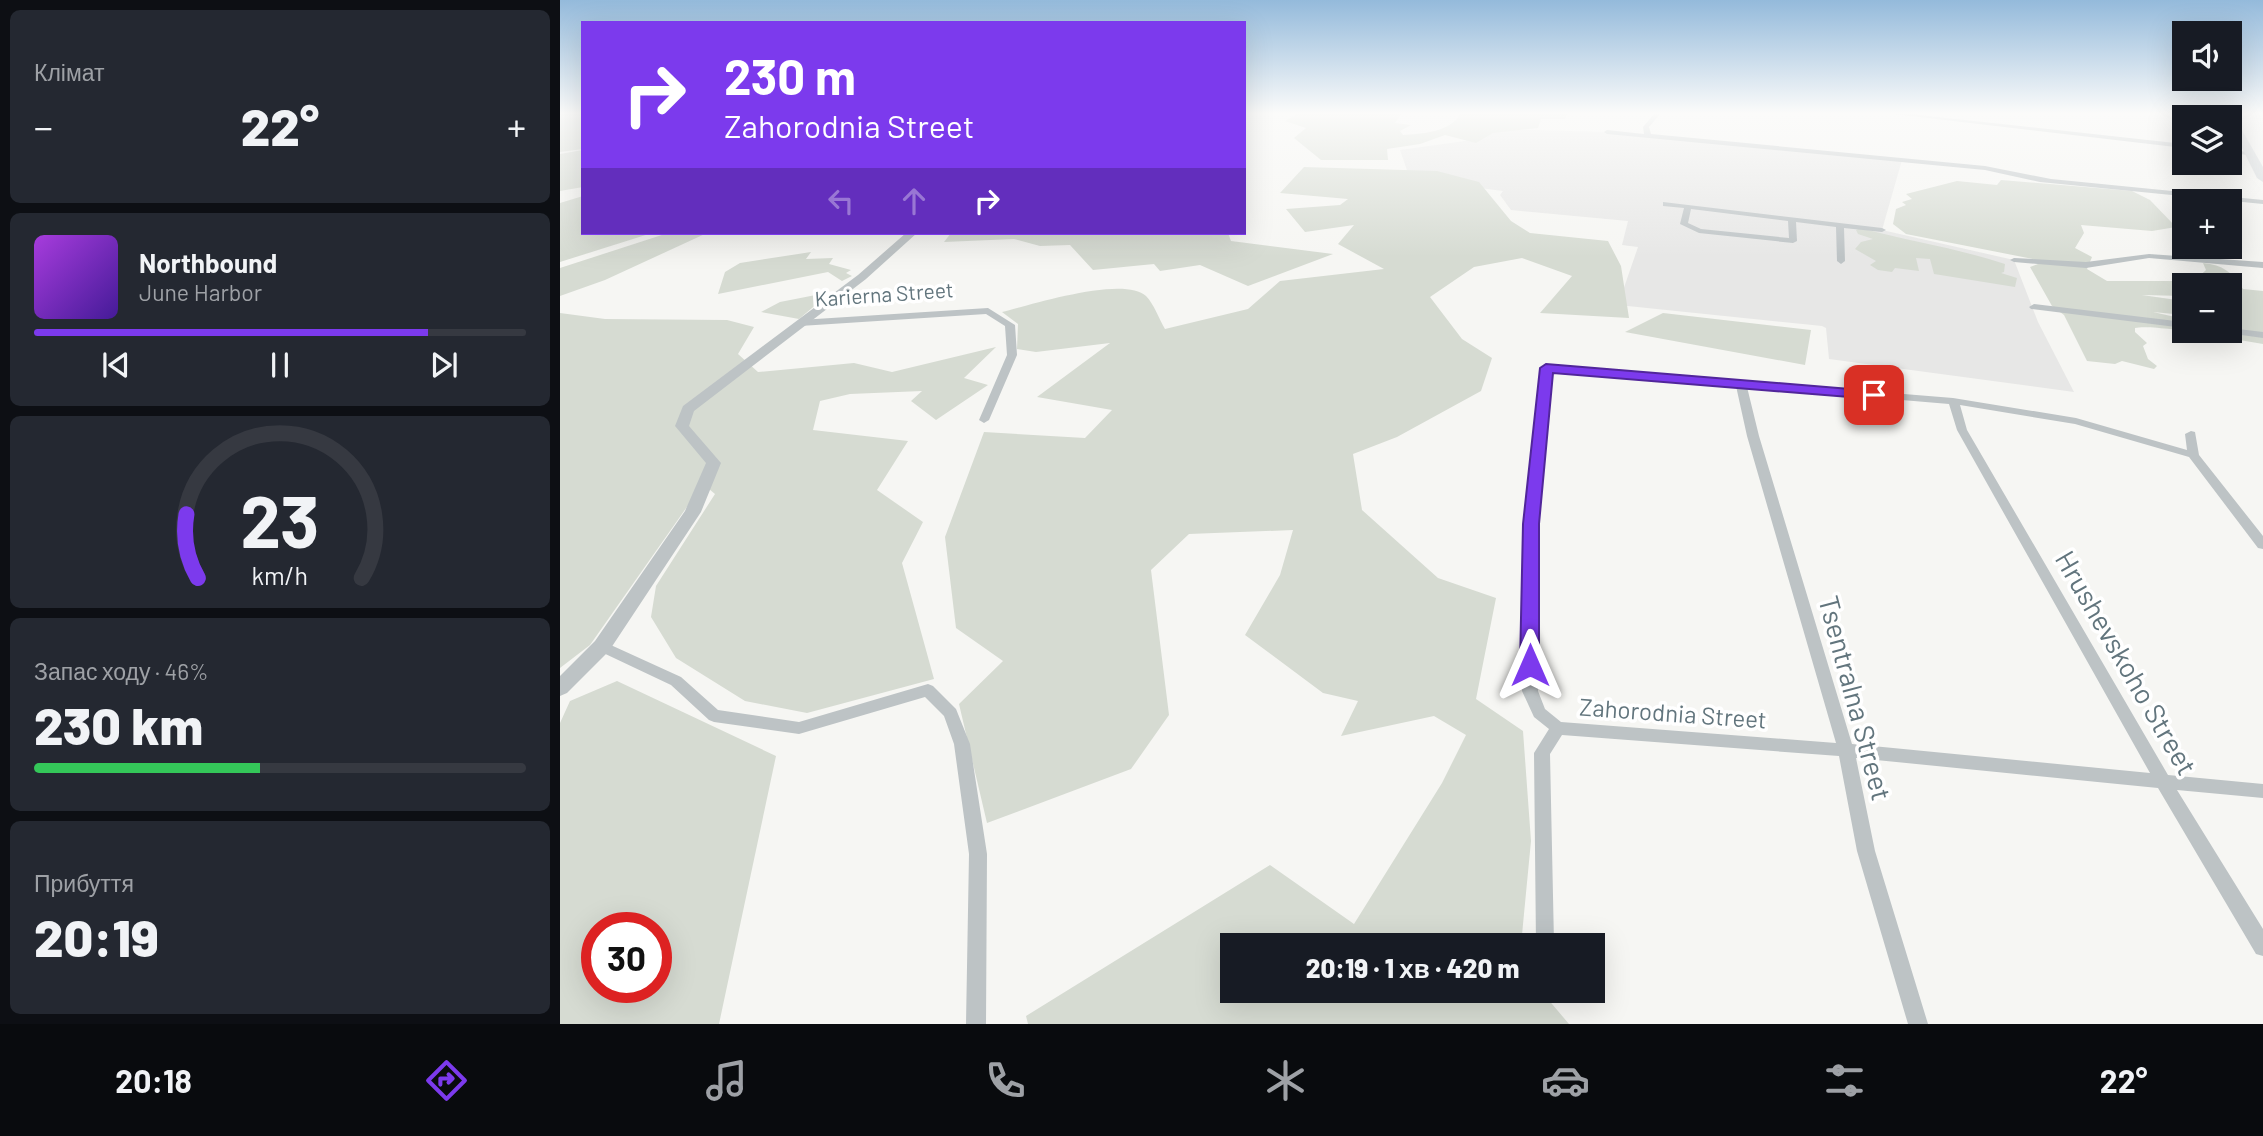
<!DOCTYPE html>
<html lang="uk">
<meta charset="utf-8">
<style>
body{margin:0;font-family:Barlow,sans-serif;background:#242831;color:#f1f3f6;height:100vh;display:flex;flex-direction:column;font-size:26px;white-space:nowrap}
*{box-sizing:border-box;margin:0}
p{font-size:23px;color:#9ea1a6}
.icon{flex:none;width:38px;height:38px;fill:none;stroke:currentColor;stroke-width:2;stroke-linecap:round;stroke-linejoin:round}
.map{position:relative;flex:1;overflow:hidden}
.drawer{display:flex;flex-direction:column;gap:10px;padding:10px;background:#0d0f14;width:560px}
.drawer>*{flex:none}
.guide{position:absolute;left:21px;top:21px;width:665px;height:214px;border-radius:0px;box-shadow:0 7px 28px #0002;background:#7c3aed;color:#fff;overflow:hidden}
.controls{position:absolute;left:1612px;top:21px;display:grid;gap:14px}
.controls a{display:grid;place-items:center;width:70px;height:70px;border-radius:0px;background:#171b24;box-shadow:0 7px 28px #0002;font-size:35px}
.speed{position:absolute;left:21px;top:912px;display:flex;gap:14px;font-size:35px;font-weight:700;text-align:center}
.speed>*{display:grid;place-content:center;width:91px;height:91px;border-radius:50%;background:#171b24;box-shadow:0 7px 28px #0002;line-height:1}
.speed .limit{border:10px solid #d22;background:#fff;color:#111}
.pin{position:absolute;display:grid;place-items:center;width:60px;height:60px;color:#fff;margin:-30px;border-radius:14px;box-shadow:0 4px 10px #0006}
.me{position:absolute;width:77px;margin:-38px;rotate:0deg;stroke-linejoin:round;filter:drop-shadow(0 0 5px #0008)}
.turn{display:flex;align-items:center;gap:24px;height:147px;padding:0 28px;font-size:32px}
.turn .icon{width:91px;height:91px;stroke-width:2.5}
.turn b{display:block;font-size:49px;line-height:60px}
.lanes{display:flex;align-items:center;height:66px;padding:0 28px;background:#0003;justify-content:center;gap:35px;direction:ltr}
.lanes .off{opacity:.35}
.big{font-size:52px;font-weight:800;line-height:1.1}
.drawer .widget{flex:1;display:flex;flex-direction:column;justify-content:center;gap:10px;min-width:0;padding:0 24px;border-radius:10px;background:#242831}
.drawer .dial{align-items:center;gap:0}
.dial svg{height:182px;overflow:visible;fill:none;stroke:#363941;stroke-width:7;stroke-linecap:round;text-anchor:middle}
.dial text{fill:#f1f3f6;stroke:none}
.song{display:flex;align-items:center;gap:21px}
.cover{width:84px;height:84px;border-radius:10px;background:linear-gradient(135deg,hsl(280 70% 55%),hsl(260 70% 35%))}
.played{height:7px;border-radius:4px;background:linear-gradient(90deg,#7c3aed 80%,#363941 80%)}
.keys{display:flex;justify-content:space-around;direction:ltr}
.heat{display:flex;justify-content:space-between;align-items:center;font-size:38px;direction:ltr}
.charge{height:10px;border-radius:5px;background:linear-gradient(90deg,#34c759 46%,#363941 0)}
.trip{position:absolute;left:660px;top:933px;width:385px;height:70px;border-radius:0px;background:#171b24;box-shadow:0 7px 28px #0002;font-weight:800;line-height:70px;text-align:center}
.tab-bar{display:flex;height:112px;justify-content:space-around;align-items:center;background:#090b0e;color:#9ea1a6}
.tab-bar .icon{width:49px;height:49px}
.tab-bar .selected{color:#7c3aed}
.tab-bar b{font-size:32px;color:#f1f3f6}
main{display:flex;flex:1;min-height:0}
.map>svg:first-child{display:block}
.built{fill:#e7e7e6}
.green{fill:#d6dbd2;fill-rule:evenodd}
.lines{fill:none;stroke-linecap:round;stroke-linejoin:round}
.minor{fill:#bdc3c5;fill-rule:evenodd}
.tertiary{fill:#bdc3c5;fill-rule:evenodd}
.primary{fill:#d3d8db;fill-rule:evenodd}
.route{fill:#7c3aed;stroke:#51269a;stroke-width:2}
.labels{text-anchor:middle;stroke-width:7;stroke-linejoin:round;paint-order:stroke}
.far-street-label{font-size:21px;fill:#62757d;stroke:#fff}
.street-label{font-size:24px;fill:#62757d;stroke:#fff}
.near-street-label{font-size:28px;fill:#62757d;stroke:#fff}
</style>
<main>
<section class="drawer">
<div class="widget"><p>Клімат</p>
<div class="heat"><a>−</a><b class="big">22°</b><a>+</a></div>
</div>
<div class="widget">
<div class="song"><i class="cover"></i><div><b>Northbound</b><p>June Harbor</p></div></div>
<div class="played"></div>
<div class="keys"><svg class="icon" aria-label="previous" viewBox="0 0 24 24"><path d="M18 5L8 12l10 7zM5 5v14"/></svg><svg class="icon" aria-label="pause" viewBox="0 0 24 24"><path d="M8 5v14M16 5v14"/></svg><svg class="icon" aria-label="next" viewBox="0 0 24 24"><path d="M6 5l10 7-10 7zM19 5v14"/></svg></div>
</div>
<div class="widget dial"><svg viewBox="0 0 100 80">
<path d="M14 69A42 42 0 1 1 86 69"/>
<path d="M14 69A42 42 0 0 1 9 41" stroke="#7c3aed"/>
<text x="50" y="56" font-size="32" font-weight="700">23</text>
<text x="50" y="72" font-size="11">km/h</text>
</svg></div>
<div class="widget"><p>Запас ходу · 46%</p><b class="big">230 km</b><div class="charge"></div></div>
<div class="widget"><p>Прибуття</p><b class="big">20:19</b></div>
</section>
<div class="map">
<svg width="1703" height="1024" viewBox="0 0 1703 1024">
<rect width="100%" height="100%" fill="#f6f6f3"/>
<path class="built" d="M930 129 1047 132 1342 160 1322 230 1454 260 1478 322 1514 392 1269 359 1266 328 1262 326 1058 305 1078 247 1062 245 1068 221 951 210 940 195 943 191 850 179 840 150 905 141Z"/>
<path class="green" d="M0 114H23V149L0 152Z
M737 114H841L835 123 851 125 840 131 843 135C861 134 891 132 900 114H1007L1005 119H981L978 128 933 133 916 143 885 135 860 144 827 149 828 160H761L734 138 746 128 725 121Z
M23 150V187L0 191V154Z
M744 167 877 171 919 182 951 221 970 233 1048 241 1061 266 1069 318 980 313 1012 276 962 258 914 267 870 297 902 339 932 358 921 391 837 437 793 454 802 510 878 578 936 598 916 699 963 731 971 841 961 945H672V990L981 991 1009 1024H468L466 1016 710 865 794 924 882 783 906 735 874 716 781 736 798 701 763 693 685 635 720 575 733 530 629 534 591 570 609 715 571 769 427 823 399 704 443 661 396 628 385 537 424 432 525 438 552 410 477 397 550 343 476 352 457 349 458 324 442 312C470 305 564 275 586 296 594 304 599 319 605 329L688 309 720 281 824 269 778 244 794 225 745 232 726 209 780 205 788 199 720 193Z
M1441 180 1572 191 1590 200 1616 227 1592 231 1521 225 1524 233 1515 248 1532 257 1527 269 1547 281H1634L1646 270 1643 263C1663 265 1672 272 1683 289L1703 291V344L1656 336 1653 333 1670 331V326L1681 325 1679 315 1670 306V285H1624V296L1582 295 1624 301V315L1593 312 1624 319V331H1637C1622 331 1586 325 1575 328V332L1587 343 1583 346 1588 359 1597 366 1594 369 1562 361 1555 364 1527 361 1504 315 1492 306 1470 267 1478 264 1473 259 1346 234 1333 224 1336 209 1346 205 1342 202 1352 199 1346 194 1397 181 1437 185Z
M23 196V233H92L0 262V203Z
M1300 228C1348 241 1397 248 1445 264L1444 272 1441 273 1457 278 1455 287 1374 274 1370 259 1356 258 1359 271 1335 268 1332 272 1318 270 1310 265 1316 261 1295 249 1301 242 1313 239 1298 234 1296 230Z
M108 233H147L45 280 0 296V268Z
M391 233H668L671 241 773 254 688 286 640 265 600 271 594 264 533 270 510 245 480 246 454 239 384 242Z
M251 252 246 259 273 258 269 264 291 270 286 273 292 276 282 281 268 272 158 294 165 272 180 263Z
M271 292 239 319 201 312 220 302Z
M0 313 45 319 167 320 194 327 178 354 198 372 294 363 332 372 436 347 404 378 428 385 376 420 351 401 362 391 290 394 260 401 253 430 348 441 317 490 363 522 342 563 374 679 247 713 185 701 116 658 91 617 96 586 155 494 143 484 30 645 0 668Z
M1103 313 1251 330 1245 365 1065 332Z
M57 681 216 756 159 1024H0V723L10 701ZM37 928H96V987H37Z"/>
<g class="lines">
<path class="minor" d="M1094 114H1100L1089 127 1091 134 1425 166 1491 179 1703 200V204L1480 182 1425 170 1047 134 1044 132 1047 130 1084 134 1083 127Z
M1334 114H1350L1624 144V148Z
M1662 114H1670L1667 116Z
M1670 149 1692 153 1689 155 1670 153Z
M1103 202 1322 228 1326 230 1322 232 1284 228 1285 261 1281 264 1277 261 1276 227 1236 222 1237 241 1233 243 1139 233 1120 224 1124 208 1103 206ZM1131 209 1228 221 1229 238 1141 229 1128 223Z
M159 233H168L164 235Z
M1589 254 1703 262V268L1589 258 1526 268 1454 262 1450 260 1454 258 1526 262Z
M1474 304 1624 322V328L1471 309 1469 307Z
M428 308 455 325 457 355 429 420 424 423 419 420 447 355 445 326 426 314 240 326 235 323 240 320Z
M1670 328 1703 332V338L1667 333 1665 331H1670Z
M986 365 1393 398 1516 418 1627 450 1625 434 1631 431 1635 432 1639 455 1703 536V549L1698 548 1629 457 1515 424 1400 405 1407 430 1608 775 1703 784V798L1617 790 1703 929V956L1696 954 1598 788 1296 758 1315 851 1368 1024H1348L1297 851 1279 756 1002 735 990 754 994 943V945H976L974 753 989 729 974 717 962 691 965 525 981 368ZM991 371 1176 386 1187 436 1276 743 1001 722 985 709 978 691 977 525ZM1187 387 1389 404 1397 430 1590 773 1292 744 1199 436Z
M42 641 121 677 158 710 239 722 368 684 373 686 396 709 410 744 427 854 426 1024H406L409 854 394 744 384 716 365 697 239 734 154 722 149 720 111 685 37 650 35 646 37 642Z"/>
<path class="tertiary" d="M346 233H357L306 279 134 411 129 426 161 463 141 512 49 651 7 693 0 696V676L35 641 125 511 146 463 115 426 123 406 298 275Z"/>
<path class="primary" d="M1666 116H1674L1703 167V182L1697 178Z"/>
</g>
<linearGradient id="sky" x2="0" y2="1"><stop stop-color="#94badb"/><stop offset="0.44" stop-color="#fbfbfa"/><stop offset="1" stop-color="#fbfbfa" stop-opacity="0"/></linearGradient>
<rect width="1703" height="257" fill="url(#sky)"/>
<path class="route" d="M986 364 1314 391 1321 395 1314 399 993 373 979 524V665L970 672 960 665 963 524 980 368Z"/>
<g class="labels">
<g class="far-street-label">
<text transform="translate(324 295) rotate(-4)" y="7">Karierna Street</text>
</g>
<g class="street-label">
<text transform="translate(1113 714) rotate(4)" y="8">Zahorodnia Street</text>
</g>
<g class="near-street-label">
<text transform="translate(1566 663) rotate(60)" y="10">Hrushevskoho Street</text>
<text transform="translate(1295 698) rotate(75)" y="10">Tsentralna Street</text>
</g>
</g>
</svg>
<div class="controls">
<a><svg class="icon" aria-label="sound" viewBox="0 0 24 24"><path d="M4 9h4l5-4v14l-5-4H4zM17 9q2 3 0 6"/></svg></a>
<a><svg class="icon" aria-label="layers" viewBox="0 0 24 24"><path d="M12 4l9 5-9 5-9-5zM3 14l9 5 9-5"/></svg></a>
<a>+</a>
<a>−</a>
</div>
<div class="speed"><div class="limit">30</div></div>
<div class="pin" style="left:1314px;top:395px;background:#d93025"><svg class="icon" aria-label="arrive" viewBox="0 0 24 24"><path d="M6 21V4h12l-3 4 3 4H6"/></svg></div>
<svg class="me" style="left:970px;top:665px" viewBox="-20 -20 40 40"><path d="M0-17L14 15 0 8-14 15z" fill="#7c3aed" stroke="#fff" stroke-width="4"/></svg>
<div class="trip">20:19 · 1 хв · 420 m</div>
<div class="guide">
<div class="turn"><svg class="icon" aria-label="right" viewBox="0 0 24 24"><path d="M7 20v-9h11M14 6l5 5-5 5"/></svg><div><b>230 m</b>Zahorodnia Street</div></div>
<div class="lanes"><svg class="icon off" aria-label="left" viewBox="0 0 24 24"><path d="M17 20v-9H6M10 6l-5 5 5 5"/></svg><svg class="icon off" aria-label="ahead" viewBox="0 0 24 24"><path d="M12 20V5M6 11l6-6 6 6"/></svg><svg class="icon" aria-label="right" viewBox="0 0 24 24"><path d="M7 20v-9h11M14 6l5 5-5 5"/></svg></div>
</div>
</div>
</main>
<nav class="tab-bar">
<b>20:18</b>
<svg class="icon selected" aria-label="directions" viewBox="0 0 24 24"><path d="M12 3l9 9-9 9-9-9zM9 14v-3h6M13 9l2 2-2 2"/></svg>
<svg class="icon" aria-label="music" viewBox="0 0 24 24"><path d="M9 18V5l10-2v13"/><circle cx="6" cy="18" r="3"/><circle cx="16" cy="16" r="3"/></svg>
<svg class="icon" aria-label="phone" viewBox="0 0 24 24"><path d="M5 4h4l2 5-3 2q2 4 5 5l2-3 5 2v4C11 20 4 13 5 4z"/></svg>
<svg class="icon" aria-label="climate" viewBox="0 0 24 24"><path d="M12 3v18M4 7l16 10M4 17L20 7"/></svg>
<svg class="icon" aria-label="car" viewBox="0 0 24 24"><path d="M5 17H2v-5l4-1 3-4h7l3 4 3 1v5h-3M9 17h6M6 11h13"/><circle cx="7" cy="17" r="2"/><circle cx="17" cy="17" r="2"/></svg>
<svg class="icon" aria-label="filters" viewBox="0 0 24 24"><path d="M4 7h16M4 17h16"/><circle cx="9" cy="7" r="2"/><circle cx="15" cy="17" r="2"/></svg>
<b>22°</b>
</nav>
